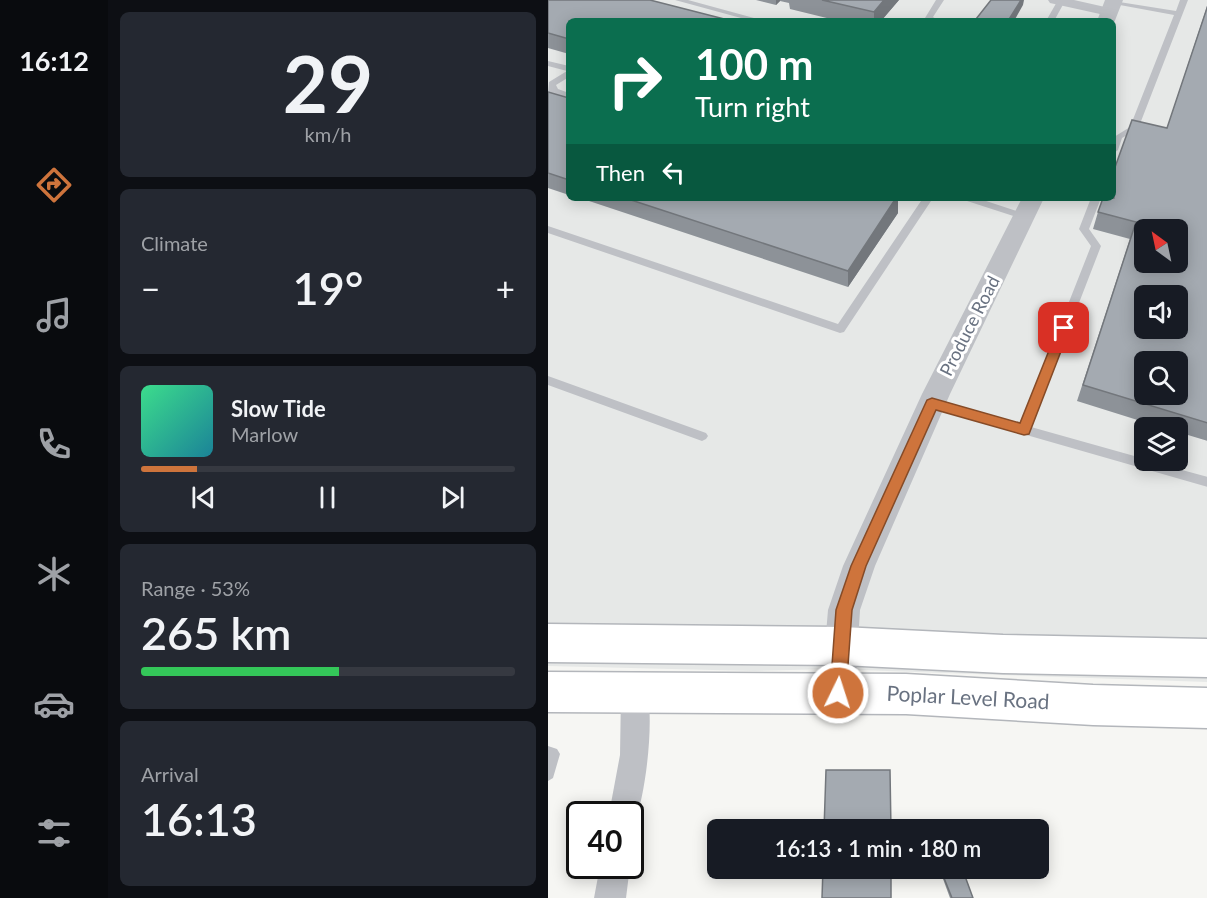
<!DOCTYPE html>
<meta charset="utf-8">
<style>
body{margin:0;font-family:Lato,sans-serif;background:#242831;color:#f1f3f6;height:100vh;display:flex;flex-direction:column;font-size:22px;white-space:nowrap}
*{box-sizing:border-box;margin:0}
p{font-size:20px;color:#9ea1a6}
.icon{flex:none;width:33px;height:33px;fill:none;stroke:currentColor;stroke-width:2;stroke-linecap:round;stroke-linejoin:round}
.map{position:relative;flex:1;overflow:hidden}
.panel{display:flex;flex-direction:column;gap:12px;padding:12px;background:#0d0f14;width:440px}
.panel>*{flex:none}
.banner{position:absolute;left:18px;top:18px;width:550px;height:183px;border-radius:9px;box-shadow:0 3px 15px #0003;background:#0b6e4f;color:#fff;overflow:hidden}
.needle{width:39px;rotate:327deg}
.buttons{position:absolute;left:586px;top:219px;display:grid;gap:12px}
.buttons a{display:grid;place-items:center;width:54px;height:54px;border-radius:9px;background:#171b24;box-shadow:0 3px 15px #0003;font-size:30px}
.speed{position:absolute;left:18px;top:801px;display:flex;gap:12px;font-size:30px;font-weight:700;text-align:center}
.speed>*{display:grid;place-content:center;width:78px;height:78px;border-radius:50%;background:#171b24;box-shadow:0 3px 15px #0003;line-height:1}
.speed .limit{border:3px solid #111;border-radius:9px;background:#fff;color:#111}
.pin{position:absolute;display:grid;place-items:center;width:51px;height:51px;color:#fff;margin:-26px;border-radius:12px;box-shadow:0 3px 9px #0006}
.me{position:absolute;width:66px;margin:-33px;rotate:4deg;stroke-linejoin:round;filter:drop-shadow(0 0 4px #0008)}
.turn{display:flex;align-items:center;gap:21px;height:126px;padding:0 30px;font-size:27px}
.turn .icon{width:78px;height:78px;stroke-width:2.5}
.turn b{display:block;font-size:42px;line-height:51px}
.then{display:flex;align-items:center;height:57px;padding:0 30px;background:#0003;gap:12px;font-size:22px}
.big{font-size:45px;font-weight:600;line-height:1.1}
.panel .card{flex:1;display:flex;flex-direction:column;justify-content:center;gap:9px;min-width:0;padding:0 21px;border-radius:9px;background:#242831}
.panel .dial{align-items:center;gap:0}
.dial b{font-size:78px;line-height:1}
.song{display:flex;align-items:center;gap:18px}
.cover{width:72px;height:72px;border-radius:9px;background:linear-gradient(135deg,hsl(150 70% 55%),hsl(190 70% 35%))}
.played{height:6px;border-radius:3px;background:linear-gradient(90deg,#ce743c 15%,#363941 15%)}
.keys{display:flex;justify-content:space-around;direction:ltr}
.heat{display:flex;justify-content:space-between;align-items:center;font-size:33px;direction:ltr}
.charge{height:9px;border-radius:4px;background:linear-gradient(90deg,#34c759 53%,#363941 0)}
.trip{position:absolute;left:159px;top:819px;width:342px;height:60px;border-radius:9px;background:#171b24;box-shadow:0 3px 15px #0003;font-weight:600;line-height:60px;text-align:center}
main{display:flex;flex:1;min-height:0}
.tabs{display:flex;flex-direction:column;width:108px;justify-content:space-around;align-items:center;background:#090b0e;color:#9ea1a6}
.tabs .icon{width:42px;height:42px}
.tabs .on{color:#ce743c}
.tabs b{font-size:27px;color:#f1f3f6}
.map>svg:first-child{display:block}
.built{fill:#e6e8e7;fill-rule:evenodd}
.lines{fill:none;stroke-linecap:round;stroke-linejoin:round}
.secondary-casing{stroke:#b3b6bb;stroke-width:3}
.service{fill:#bec0c5;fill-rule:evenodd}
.minor{fill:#bec0c5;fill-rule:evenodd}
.tertiary{fill:#bec0c5;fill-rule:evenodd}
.secondary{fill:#fff;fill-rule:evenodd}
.wall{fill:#8d9298}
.shaded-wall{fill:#73777c}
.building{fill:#a4aab1;stroke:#73777c;stroke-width:1.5;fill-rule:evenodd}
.route{fill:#ce743c;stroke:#864b27;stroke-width:1.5}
.labels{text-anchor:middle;stroke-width:6;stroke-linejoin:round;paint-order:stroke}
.street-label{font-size:18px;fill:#697281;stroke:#fff}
.near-street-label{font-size:21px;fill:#697281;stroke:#fff}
</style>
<main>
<nav class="tabs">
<b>16:12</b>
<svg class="icon on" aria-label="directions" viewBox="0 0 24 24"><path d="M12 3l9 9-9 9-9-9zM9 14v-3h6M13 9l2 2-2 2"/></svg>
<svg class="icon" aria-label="music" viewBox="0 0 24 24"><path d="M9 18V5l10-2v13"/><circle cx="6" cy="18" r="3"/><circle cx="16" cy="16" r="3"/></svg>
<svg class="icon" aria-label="phone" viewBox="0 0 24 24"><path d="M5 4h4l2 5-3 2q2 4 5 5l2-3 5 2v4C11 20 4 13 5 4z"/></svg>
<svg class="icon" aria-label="climate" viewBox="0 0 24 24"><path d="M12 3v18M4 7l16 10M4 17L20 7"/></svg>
<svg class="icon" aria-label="car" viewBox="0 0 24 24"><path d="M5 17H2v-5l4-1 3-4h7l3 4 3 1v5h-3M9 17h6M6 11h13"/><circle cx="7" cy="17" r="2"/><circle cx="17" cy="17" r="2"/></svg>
<svg class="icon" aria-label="filters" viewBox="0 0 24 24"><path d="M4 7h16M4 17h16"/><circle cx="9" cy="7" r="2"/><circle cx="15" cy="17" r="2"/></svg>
</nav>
<section class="panel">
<div class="card dial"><b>29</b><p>km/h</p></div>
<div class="card"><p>Climate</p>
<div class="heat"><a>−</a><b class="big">19°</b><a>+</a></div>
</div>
<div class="card">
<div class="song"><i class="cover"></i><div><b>Slow Tide</b><p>Marlow</p></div></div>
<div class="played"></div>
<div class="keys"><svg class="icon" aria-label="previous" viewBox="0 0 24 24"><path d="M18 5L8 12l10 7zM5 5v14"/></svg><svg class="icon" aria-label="pause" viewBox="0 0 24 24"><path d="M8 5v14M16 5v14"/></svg><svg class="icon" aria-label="next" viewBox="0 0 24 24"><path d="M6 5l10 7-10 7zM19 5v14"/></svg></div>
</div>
<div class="card"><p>Range · 53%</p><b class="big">265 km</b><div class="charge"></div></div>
<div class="card"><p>Arrival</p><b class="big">16:13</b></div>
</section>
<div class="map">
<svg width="660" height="898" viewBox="0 0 660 898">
<rect width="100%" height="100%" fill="#f6f6f3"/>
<path class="built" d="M0 0H659V682L281 669 206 671 0 666ZM21 21H566V198H21ZM597 230H630V262H597ZM597 296H630V328H597ZM597 362H630V394H597ZM597 428H630V460H597Z"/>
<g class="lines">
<defs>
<path id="secondary" d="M0 624 294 627 455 635 660 639V677L455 673 294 665 0 662Z
M0 672 358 674 545 685 660 688V728L545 725 358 714 0 712Z"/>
</defs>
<use href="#secondary" class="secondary-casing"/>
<path class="service" d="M127 0H140L217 21H204Z
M388 0H396L385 17 391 21H381L377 18Z
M510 0 517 1 506 21H498Z
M632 0H640L590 129 574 138 570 150 566 153V137L582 127 626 15 561 3 565 1 628 11Z
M0 61 21 66V77L8 85 10 89 21 93V99L0 92 1 82 19 71 0 66Z
M359 198H370L365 201Z
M375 198H385L296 332 292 333 0 233V226L290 324Z
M414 198H429L481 215 483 217 478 220 416 200Z
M543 198H553L541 229 553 246 483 427 597 459V460L660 477V487L384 408 378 403 384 398 473 424 543 246 531 229Z
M0 376 158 433 160 436 158 439 154 441 0 385Z
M0 746 9 749 12 754 5 778 0 781Z"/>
<path class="minor" d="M500 0H526L566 9 568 12 561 16 502 3Z
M87 679 97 683C108 711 98 796 86 824L82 826V814H61L72 755 73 693 77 683Z
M52 866H82L78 898H46Z"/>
<path class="tertiary" d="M557 0H575L566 23V21H549Z
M474 198H496L402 394 327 566 312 610 307 693 302 705 290 710 278 705 273 693 280 610 295 566 374 394Z"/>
<use href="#secondary" class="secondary"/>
</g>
<path class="wall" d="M0 0 21 21V54L0 48Z
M208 0H351L333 21H291L242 9 241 3 232 1 228 5Z
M660 3V441L630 432V428H615L529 401 582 239 545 229 550 212 619 128Z
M0 92 21 98V195L0 188Z
M32 198H350V213L300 287Z
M391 868H414L425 898H402Z"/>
<path class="shaded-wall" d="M228 0H232V1L228 5Z
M336 0H351L333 21H326V12Z
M473 0H476L475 5 466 21H460Z
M348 198H350V213L300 287V271Z"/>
<path class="building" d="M0 0H102L184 21H21V39L0 33Z
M274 0H336L326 12Z
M443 0H473L460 21H437L428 19Z
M660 5V423L535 385 588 222 550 212 555 198H566V170L584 120 619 128ZM597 230H630V262H597ZM597 296H630V328H597ZM597 362H630V394H597Z
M0 92 21 98V180L0 173Z
M77 198H348L300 271Z
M278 770H342L343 830H276Z
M275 868H343V898H274Z
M392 868H414L425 898H404Z"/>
<path class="route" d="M516 323 522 328 481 434 476 435 388 410 318 566 304 610 298 693 296 699 290 701 284 699 282 693 288 610 303 566 379 400 384 398 472 423 510 328Z"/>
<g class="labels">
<g class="street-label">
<text transform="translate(422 326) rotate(-63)" y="6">Produce Road</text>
</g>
<g class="near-street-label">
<text transform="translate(420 698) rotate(3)" y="7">Poplar Level Road</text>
</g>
</g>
</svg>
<div class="buttons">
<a><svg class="needle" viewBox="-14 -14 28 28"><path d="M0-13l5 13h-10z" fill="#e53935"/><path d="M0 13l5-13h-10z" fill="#9ea1a6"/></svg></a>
<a><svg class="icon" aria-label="sound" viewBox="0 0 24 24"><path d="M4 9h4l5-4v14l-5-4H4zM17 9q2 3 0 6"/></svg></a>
<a><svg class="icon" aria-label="search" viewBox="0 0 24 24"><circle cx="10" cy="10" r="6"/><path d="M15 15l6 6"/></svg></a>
<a><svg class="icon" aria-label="layers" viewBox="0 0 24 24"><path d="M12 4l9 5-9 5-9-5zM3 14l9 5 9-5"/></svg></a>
</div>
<div class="speed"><div class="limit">40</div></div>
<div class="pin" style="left:516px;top:328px;background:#d93025"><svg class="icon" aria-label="arrive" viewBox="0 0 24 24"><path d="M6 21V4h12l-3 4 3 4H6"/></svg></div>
<svg class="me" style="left:290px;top:693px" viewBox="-20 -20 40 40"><circle r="17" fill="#ce743c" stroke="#fff" stroke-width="3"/><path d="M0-11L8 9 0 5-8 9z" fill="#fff"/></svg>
<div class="trip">16:13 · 1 min · 180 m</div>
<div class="banner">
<div class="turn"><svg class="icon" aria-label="right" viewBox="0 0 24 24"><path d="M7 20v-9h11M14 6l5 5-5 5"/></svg><div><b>100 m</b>Turn right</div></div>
<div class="then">Then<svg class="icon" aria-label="left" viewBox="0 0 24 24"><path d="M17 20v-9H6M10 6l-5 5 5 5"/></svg></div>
</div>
</div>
</main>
